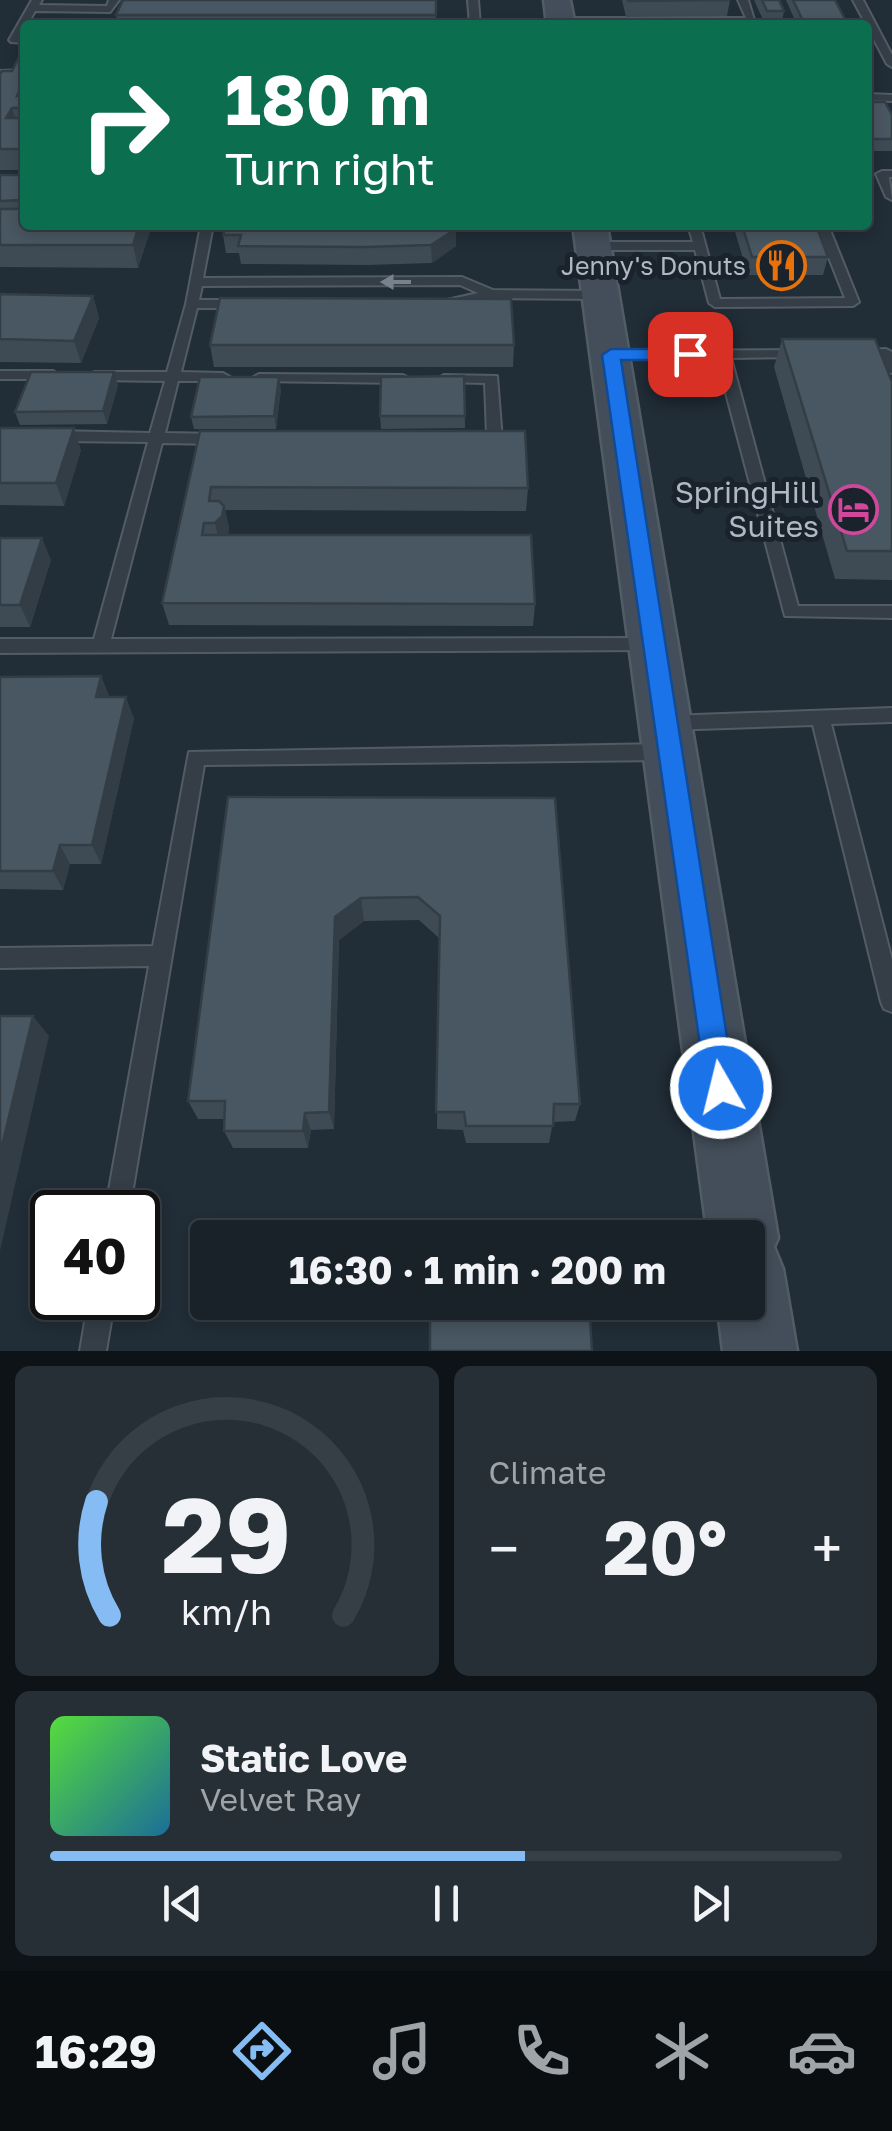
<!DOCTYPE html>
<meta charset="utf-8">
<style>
body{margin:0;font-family:"Golos Text",sans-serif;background:#262f35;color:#f1f3f6;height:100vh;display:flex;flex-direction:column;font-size:38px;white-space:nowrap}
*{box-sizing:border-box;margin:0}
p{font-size:32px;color:#9fa4a8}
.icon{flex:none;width:55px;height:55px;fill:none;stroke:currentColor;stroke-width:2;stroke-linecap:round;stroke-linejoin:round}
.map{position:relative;height:1351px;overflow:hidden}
.details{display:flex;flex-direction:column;gap:15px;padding:15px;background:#0e1317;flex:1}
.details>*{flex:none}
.top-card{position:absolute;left:20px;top:20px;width:852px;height:210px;border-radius:10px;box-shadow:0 5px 15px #0003,0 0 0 2px #373f46;background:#0b6e4f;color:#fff;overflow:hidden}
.speed{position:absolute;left:30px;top:1190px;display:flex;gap:20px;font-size:50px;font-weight:700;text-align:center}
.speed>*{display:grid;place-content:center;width:130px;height:130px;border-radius:50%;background:#192229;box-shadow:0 5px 15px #0003,0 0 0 2px #373f46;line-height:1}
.speed .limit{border:5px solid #111;border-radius:15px;background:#fff;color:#111}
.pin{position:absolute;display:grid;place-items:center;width:85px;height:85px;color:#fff;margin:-42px;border-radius:20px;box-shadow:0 5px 15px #0006}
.me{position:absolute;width:110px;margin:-55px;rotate:352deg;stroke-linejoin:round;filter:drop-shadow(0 0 8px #0008)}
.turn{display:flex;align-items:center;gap:35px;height:210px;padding:0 40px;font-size:45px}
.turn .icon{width:130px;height:130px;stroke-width:2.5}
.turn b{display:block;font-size:70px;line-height:85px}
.big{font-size:75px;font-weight:700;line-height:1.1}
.details .widget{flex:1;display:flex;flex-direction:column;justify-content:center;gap:15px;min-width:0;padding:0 35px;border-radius:15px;background:#262f35}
.details .dial{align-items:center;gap:0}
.dial svg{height:260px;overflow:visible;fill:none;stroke:#373f46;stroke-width:7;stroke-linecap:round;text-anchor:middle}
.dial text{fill:#f1f3f6;stroke:none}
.song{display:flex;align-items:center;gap:30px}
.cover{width:120px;height:120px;border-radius:15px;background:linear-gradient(135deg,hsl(110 70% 55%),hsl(200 70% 35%))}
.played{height:10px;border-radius:5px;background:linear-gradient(90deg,#85bcf3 60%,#373f46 60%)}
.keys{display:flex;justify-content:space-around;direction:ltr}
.heat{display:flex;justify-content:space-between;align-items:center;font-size:55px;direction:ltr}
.details .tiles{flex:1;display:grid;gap:15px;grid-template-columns:1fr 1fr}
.widget:last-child{grid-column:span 2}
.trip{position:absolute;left:190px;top:1220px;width:575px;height:100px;border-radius:10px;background:#192229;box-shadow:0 5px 15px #0003,0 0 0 2px #373f46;font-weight:700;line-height:100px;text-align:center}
.tabs{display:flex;height:160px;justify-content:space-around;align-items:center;background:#0a0e10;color:#9fa4a8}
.tabs .icon{width:70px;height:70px}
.tabs .on{color:#85bcf3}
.tabs b{font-size:45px;color:#f1f3f6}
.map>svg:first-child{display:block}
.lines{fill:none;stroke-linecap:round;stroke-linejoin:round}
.lane-casing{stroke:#525c65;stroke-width:4}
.secondary-casing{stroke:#525c65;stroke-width:5}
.lane{fill:#353e47;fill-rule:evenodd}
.secondary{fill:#434e5a;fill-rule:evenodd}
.wall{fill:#3f4b54}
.shaded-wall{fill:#333d45}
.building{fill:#495762;stroke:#333d45;stroke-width:2.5}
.oneway{fill:#78828c}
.route{fill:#1a73e8;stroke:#114b97;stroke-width:2.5}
.labels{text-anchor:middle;stroke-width:10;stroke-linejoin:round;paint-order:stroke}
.far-poi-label{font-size:25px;fill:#afb9c4;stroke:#1a232c;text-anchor:end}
.poi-label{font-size:30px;fill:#afb9c4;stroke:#1a232c;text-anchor:end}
</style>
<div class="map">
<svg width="892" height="1351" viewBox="0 0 892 1351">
<rect width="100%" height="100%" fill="#212d37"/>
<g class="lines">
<defs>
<path id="lane" d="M32 0H42L39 5 107 6 109 0H119L110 12 35 11 20 37H25V43L11 42 9 40Z
M468 0H478L480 25H470Z
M738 0H748L755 23 560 24 555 21 560 18H746Z
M853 0H863L892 55V67L887 64Z
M25 70V76L0 77V71Z
M868 94 892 95V101L868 100Z
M882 171H892V177H889L892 200 886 197 876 174Z
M201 225H213L203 278 462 277 493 290 602 291 608 295 602 299 491 298 452 307 447 306V300L478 293 460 285 202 286 199 300H241L247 304 241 308H197L181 372 223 373 230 377 223 381H178L165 433 219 434 226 439 219 444 162 443 111 639 649 638 658 645 655 650 0 653V639H94L148 442 55 441 48 436 55 431 150 433 165 381 94 380 87 376 94 372H167L186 304Z
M688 225H700L720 299 845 298 816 225H828L859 302 853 306 715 307 709 303 695 250H594L588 246 594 242H693Z
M886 349 892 352V373L887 372 881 357 858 358 851 354 858 350Z
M802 350 807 351V357L731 358 798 606H892V618L785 616 717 359H611L604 355 611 351Z
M0 371H53L60 375 53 379H0Z
M259 374 403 375 410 379 403 383 254 381 252 378Z
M444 375 497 376 502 440 500 443 480 445 473 440 475 437 487 435 485 383 439 382 437 379Z
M892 708V722L831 724 892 960V1012L884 1009 881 1002 813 725 668 730 662 728 659 723 662 718 668 716Z
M665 744 672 747 674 752 672 757 665 760 204 765 129 1212H105L149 966 0 968V948L153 946 189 752Z
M89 1298H115L106 1351H80Z"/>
<path id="secondary" d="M544 0H570L575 25H547Z
M573 225H607L778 1238 774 1247 783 1269 797 1351H723L717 1302H748V1238H708Z"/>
</defs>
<use href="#lane" class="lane-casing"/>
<use href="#secondary" class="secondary-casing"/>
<use href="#lane" class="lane"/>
<use href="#secondary" class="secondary"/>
</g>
<path class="wall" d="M436 0V25H118L116 15Z
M622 0H730L727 16 626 17Z
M754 0H779L784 11 782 22H764Z
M786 0H835L847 23V25H797Z
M25 59V170H0V74L12 71Z
M868 102 892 115V151H868Z
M0 175H25V225L150 231 138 268 0 267Z
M733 225H816L828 257 823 275H748Z
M223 235 456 246 432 263 367 265 241 264 239 253H226Z
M0 294 93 296 99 318 81 363 0 362Z
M782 339 892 382V580L835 579 774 367Z
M210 345H514L513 367H214Z
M464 376 465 428 381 429 380 416Z
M118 385 107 424 20 425 15 412Z
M281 389 276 429H194L191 417Z
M0 428 81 450 64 506 0 505Z
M200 431 528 488 526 511 225 510 229 528 228 535 535 604 533 626 169 625 162 603Z
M0 538 51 560 30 627H0Z
M101 676 109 697 134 718 101 864H70L63 890 0 889V677Z
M228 797 555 798 580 1104 575 1121 553 1122 549 1143H466L463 1130 437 1129 439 938 419 920 364 921 339 940 334 1129 311 1130 308 1148H233L224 1131V1119H198L188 1101Z"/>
<path class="shaded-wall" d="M22 85 25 94V111L17 96Z
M12 108 18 129 6 118Z
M139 225H148L150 231 138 268 133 245Z
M456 229V246L432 263 431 245Z
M93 296 99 318 81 363 74 341Z
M114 372 118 385 107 424 103 411Z
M279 377 281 389 276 429 274 416Z
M74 428 81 450 64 506 56 483Z
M224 506 229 528 227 539 220 545 215 523Z
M42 538 51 560 30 627 20 605Z
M101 676 110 698 96 697Z
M126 697 134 718 101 864 92 845Z
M60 845 70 864 63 890 53 871Z
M361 898 364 921 339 940 334 1129 329 1112 335 917Z
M33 1016 49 1036 0 1251V1154Z
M305 1113 311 1130 308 1148 303 1131Z"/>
<path class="building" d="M123 0H436V15H116Z
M628 0H730L628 1Z
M762 0H779L784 11H767Z
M793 0H835L847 23H804Z
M18 59H25V85H22L17 96H25V106L24 108H12L6 118H25V149H0V74L2 71H12Z
M868 102H885L892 115V139H868Z
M0 175H25V192L22 200 0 201Z
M0 209H25V225H139L133 245H0Z
M226 225H456V229L431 245 365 247 238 246 241 235H223Z
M742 225H816L828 257H752Z
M0 294 93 296 74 341 0 339Z
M220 298 511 299 514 345H210Z
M782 339H875L892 382V551H847Z
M31 372H114L103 411 15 412Z
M464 376 465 416H380L381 377Z
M200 377H279L274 416 191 417Z
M0 428H74L56 483H0Z
M200 431H525L528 488 211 487 209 501H219L224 506 222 516 215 523H204L202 535H531L535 604 162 603Z
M0 538H42L20 605H0Z
M101 676 96 697H126L92 845H60L53 871H0V677Z
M228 797 555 798 580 1104H554L553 1126H466L464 1112H436L440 916 418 897 361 898 335 917 329 1112 305 1113 303 1131H224L225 1101H188Z
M0 1016H33L0 1154Z
M430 1302H589L592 1351H430Z"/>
<defs><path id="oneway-solid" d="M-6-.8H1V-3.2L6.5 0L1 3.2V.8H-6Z" transform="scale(2.5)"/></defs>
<use class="oneway" href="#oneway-solid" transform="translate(396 282) rotate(180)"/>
<path class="route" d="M611 349H690L699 354 690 360H621L735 1088 731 1098 721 1103 710 1098 706 1088 602 355Z"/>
<defs>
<symbol id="restaurant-ring" viewBox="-11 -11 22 22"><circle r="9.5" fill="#1a232c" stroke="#e8710a" stroke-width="1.5"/><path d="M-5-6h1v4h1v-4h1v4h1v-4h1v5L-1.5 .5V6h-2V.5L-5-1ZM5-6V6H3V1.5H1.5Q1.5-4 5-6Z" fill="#e8710a"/></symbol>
<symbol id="hotel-ring" viewBox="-11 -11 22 22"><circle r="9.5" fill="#1a232c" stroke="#d1479c" stroke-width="1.5"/><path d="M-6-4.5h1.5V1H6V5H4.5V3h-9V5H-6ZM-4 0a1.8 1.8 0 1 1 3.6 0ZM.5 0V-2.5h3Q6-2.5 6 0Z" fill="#d1479c"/></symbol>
</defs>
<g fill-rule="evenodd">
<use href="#restaurant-ring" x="754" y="238" width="55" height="55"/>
<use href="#hotel-ring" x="826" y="482" width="55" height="55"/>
</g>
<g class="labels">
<g class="far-poi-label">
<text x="746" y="275">Jenny's Donuts</text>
</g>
<g class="poi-label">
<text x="819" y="503">SpringHill<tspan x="819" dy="34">Suites</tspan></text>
</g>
</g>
</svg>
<div class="speed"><div class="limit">40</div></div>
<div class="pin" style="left:690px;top:354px;background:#d93025"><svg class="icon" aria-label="arrive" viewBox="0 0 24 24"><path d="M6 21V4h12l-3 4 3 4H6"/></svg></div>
<svg class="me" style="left:721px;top:1088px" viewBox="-20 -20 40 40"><circle r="17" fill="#1a73e8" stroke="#fff" stroke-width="3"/><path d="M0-11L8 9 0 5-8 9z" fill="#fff"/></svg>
<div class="trip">16:30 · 1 min · 200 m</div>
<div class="top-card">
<div class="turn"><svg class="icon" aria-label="right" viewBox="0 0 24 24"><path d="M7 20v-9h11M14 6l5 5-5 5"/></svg><div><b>180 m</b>Turn right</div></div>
</div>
</div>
<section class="details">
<div class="tiles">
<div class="widget dial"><svg viewBox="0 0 100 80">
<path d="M14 69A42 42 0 1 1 86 69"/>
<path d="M14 69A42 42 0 0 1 10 34" stroke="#85bcf3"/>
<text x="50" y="56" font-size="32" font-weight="700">29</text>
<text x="50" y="72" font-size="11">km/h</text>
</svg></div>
<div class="widget"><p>Climate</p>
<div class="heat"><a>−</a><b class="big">20°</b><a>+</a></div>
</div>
<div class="widget">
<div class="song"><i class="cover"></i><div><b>Static Love</b><p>Velvet Ray</p></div></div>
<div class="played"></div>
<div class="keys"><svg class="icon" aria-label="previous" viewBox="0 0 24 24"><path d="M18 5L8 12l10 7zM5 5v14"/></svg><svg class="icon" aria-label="pause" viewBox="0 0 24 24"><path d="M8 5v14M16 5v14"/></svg><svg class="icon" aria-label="next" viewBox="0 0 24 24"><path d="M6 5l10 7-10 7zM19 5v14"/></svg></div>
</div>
</div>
</section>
<nav class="tabs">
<b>16:29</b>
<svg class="icon on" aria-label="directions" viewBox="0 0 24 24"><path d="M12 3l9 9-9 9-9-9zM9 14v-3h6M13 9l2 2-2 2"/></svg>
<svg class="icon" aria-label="music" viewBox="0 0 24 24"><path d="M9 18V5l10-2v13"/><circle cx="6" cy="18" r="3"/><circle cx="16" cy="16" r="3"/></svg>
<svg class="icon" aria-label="phone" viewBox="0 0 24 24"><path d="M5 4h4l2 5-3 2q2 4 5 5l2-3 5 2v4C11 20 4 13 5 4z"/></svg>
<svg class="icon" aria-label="climate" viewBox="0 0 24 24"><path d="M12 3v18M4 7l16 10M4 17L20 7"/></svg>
<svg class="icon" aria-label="car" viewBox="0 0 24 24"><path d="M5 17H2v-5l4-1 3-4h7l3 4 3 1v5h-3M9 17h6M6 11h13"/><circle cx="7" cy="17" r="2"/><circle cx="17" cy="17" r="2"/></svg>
</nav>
